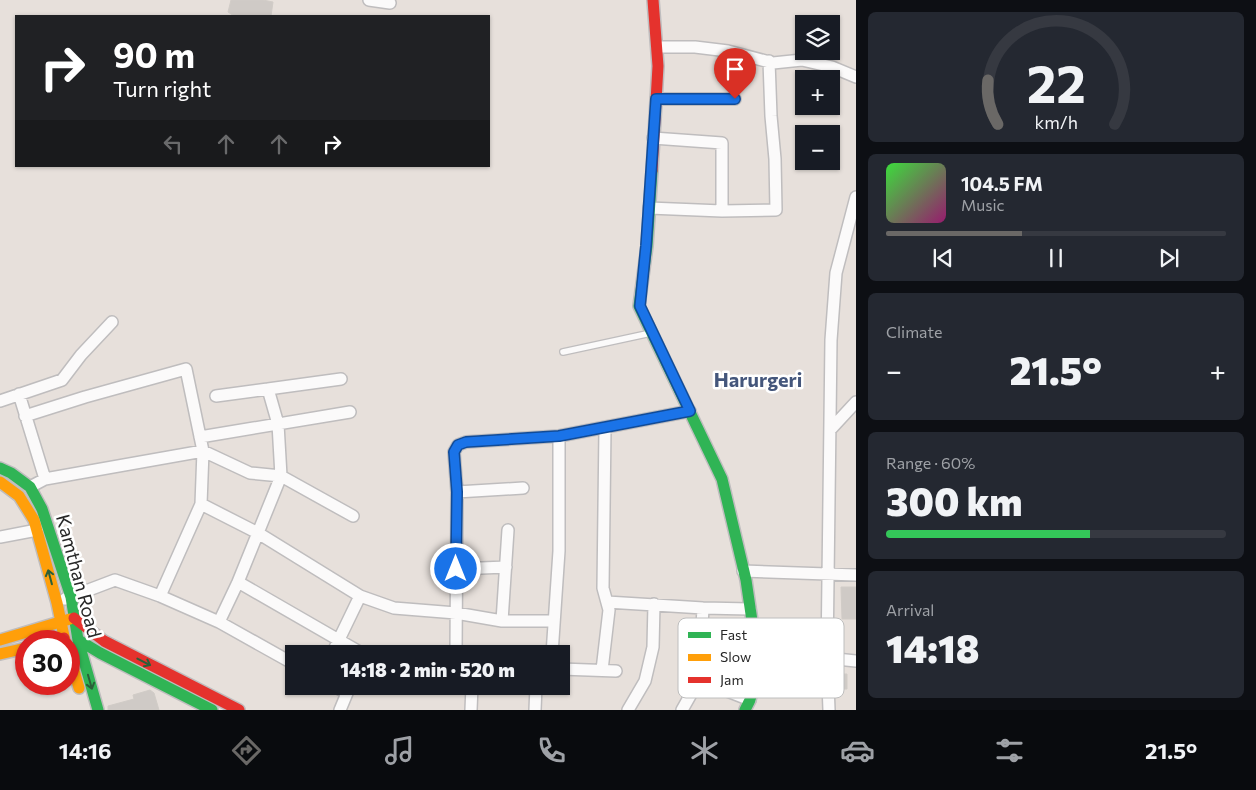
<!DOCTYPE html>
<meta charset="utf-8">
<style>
body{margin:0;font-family:Commissioner,sans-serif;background:#242831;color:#f1f3f6;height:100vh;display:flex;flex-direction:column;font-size:19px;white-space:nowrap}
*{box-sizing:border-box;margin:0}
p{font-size:16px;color:#9ea1a6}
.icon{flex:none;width:28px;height:28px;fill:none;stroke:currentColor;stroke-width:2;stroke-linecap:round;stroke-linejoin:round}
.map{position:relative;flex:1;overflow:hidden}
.sheet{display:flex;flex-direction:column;gap:12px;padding:12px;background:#0d0f14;width:400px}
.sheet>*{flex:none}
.hud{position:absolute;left:15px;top:15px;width:475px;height:152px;border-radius:0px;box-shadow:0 1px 4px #0004;background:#202124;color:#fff;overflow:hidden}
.fabs{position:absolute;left:795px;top:15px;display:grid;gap:10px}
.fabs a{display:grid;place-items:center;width:45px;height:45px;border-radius:0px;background:#171b24;box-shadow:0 1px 4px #0004;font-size:25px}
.speed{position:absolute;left:15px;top:630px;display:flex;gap:10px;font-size:25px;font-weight:700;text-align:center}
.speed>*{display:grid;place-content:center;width:65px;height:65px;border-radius:50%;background:#171b24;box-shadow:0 1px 4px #0004;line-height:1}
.speed .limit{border:8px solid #d22;background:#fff;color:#111}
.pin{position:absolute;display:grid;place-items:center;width:42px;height:42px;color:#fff;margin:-51px -21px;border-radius:50% 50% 50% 0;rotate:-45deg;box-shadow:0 0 5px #0007}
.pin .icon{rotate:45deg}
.me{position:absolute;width:55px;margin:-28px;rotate:0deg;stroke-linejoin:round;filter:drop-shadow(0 0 4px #0008)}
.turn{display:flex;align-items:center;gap:18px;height:105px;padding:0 15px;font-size:22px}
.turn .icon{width:65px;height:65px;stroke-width:2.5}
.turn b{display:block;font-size:35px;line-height:42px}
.lanes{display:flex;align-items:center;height:48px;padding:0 15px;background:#0003;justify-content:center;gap:25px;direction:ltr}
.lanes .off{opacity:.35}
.big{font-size:38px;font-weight:800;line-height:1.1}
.sheet .card{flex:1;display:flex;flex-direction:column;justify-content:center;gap:8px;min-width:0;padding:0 18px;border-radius:8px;background:#242831}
.sheet .dial{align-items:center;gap:0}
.dial svg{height:130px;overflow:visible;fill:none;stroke:#363941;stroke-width:7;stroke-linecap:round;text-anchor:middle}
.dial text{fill:#f1f3f6;stroke:none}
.song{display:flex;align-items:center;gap:15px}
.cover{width:60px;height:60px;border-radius:8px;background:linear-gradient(135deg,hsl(120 70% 55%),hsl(320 70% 35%))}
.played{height:5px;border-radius:2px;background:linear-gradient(90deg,#6a6866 40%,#363941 40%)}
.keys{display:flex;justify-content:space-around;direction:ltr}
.heat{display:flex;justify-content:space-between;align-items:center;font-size:28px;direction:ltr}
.charge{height:8px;border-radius:4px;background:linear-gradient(90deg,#34c759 60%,#363941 0)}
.trip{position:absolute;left:285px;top:645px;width:285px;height:50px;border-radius:0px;background:#171b24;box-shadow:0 1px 4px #0004;font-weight:800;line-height:50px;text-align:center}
.menu{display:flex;height:80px;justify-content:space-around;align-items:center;background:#090b0e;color:#9ea1a6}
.menu .icon{width:35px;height:35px}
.menu .on{color:#6a6866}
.menu b{font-size:22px;color:#f1f3f6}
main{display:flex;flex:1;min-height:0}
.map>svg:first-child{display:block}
.building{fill:#cfcac6;stroke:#d1ccc7}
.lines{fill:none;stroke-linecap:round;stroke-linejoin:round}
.lane-casing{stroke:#bfbdbe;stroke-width:8}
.street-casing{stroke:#bfbdbe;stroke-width:14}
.fast-casing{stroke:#bfbdbe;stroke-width:14}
.slow-casing{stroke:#bfbdbe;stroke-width:14}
.jam-casing{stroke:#bfbdbe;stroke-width:14}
.lane{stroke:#fbfafa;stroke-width:5.5}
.street{stroke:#fbfafa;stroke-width:11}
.fast{stroke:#30b455;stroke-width:11}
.slow{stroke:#ff9f0a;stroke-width:11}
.jam{stroke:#e5322d;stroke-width:11}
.oneway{stroke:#2b5f39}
.route-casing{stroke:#114b97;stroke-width:12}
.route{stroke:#1a73e8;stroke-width:9}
.labels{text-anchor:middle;stroke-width:5;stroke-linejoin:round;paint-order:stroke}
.street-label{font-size:19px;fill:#272727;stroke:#fff}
.neighbourhood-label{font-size:20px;font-weight:bold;fill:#44567b;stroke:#fff}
.key{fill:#fff;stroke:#bebebe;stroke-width:1}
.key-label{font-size:14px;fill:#272727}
</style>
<main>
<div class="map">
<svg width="856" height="710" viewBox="0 0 856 710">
<rect width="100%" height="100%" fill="#e7e0db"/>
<path class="building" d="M231 0H263L273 2 271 16H234L228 12Z
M841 587H856V619H842Z
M837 674H847V689H837Z
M150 690 154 693 159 710H108V706L134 699 133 695Z"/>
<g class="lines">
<defs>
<path id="lane" d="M563 352 651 333"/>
<path id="street" d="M369 0 390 3
M657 47H695L728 51 773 63 802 60 832 67 856 77
M656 99H735
M653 138 722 143V211L776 210 775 159 771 116 769 61
M649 208 722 211
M19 394 45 479
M216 396 268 389
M0 401 62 380 81 355 112 322
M25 416 85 397 186 369 203 451 201 504 160 596
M830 430 856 402
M200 437 350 412
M30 487 45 479 203 451 250 473 281 476 353 516
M457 492 523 488
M201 504 258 533 360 596
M508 530 502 621H554
M0 537 37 530
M457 569 506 567
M743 571 856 575
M238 582 363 654
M65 599 115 580 160 596 219 622 294 664
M607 602 703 608 750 609
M219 622 238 582 281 476 278 424 268 389 341 379
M332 654 360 596 394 608 456 613 502 621
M456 654 457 492 454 452 458 445 466 442 559 436 690 411
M552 654 559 551V436
M760 660 827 658 856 661
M561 669 616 671
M602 670 609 610 603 588 605 428
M699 680 750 700
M334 686 347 693
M340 710 350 686
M471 710 472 686
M535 710 536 686
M628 710 645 681 653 647 654 604
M682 710 699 680 703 608
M829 710 827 658 831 340 836 273 856 197"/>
<path id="fast" d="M652 171 647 246 639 306 722 479 746 580 757 655 760 660 750 700 745 710
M0 468 11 473 30 487 42 509 71 597 78 640 98 710
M80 641 100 653 212 710"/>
<path id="slow" d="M0 482 19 496 34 520 57 603 65 641
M0 640 70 619
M69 653 79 688
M0 654 26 648"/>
<path id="jam" d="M652 171 658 66 653 0
M74 618 104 641 239 710
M52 641 64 638"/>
</defs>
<use href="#lane" class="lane-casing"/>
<use href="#street" class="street-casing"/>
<use href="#fast" class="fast-casing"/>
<use href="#slow" class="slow-casing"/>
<use href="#jam" class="jam-casing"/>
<use href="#lane" class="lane"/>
<use href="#street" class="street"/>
<use href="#fast" class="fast"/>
<use href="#slow" class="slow"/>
<use href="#jam" class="jam"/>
</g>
<defs><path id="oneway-shaft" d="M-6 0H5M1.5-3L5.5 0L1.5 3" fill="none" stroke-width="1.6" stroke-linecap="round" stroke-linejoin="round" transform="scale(1.25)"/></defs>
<g class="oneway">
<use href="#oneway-shaft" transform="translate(50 577) rotate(-105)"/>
<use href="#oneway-shaft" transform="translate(144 662) rotate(27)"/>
<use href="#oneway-shaft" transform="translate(90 682) rotate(74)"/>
</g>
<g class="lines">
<defs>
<path id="route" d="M456 569 457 492 454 452 458 445 466 442 559 436 690 411 640 306 646 246 656 99H735"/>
</defs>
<use href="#route" class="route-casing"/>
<use href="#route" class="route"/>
</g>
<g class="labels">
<g class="street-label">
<text transform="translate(79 576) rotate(75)" y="7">Kamthan Road</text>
</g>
<g class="neighbourhood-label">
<text x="758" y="387">Harurgeri</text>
</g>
</g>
<rect x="678" y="618" width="166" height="80" rx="8" class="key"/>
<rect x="688" y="632" width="23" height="6" fill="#30b455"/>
<rect x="688" y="654" width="23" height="7" fill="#ff9f0a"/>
<rect x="688" y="677" width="23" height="6" fill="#e5322d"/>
<g class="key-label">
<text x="720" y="640">Fast</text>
<text x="720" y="662">Slow</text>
<text x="720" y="685">Jam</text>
</g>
</svg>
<div class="fabs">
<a><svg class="icon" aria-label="layers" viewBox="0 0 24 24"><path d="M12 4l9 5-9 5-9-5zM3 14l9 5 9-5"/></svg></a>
<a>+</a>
<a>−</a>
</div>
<div class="speed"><div class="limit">30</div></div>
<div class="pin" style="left:735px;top:99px;background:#d93025"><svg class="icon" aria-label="arrive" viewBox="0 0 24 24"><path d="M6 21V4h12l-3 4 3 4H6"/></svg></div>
<svg class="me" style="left:456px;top:569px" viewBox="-20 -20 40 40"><circle r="17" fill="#1a73e8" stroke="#fff" stroke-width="3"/><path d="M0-11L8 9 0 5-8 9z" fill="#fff"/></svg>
<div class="trip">14:18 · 2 min · 520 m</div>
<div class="hud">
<div class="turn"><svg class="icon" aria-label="right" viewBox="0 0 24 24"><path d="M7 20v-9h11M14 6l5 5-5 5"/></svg><div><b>90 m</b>Turn right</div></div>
<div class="lanes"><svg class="icon off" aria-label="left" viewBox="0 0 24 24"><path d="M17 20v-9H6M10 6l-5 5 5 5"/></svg><svg class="icon off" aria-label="ahead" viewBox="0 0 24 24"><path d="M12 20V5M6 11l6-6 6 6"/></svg><svg class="icon off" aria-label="ahead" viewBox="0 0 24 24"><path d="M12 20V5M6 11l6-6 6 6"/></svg><svg class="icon" aria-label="right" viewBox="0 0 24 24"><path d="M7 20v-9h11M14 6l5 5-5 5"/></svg></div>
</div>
</div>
<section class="sheet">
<div class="card dial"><svg viewBox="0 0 100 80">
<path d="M14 69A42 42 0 1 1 86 69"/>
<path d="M14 69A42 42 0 0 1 8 42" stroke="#6a6866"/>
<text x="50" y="56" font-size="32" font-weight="700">22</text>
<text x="50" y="72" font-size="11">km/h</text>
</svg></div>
<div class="card">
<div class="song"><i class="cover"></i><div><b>104.5 FM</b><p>Music</p></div></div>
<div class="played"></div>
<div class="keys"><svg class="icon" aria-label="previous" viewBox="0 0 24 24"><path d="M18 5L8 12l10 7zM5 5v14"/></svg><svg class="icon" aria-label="pause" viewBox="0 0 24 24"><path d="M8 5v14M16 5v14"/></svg><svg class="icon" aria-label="next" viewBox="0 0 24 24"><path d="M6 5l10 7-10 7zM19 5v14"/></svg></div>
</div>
<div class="card"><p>Climate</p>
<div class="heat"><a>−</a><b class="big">21.5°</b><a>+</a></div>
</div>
<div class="card"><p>Range · 60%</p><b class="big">300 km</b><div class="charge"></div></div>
<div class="card"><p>Arrival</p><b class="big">14:18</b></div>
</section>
</main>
<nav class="menu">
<b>14:16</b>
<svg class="icon on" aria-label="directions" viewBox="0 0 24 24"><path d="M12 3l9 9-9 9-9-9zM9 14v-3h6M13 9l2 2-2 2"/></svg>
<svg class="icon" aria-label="music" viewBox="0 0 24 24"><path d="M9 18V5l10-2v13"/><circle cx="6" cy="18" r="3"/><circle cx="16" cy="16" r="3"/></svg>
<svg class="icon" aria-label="phone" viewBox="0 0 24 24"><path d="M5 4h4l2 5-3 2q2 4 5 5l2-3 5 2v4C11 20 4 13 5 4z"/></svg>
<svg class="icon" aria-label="climate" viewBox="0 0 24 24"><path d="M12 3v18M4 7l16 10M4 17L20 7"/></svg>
<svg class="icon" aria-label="car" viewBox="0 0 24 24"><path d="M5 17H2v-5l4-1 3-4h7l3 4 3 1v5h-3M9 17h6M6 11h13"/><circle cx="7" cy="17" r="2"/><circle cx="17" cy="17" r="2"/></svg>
<svg class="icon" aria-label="filters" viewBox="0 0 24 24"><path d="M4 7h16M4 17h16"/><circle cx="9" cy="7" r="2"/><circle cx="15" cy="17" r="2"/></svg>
<b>21.5°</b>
</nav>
